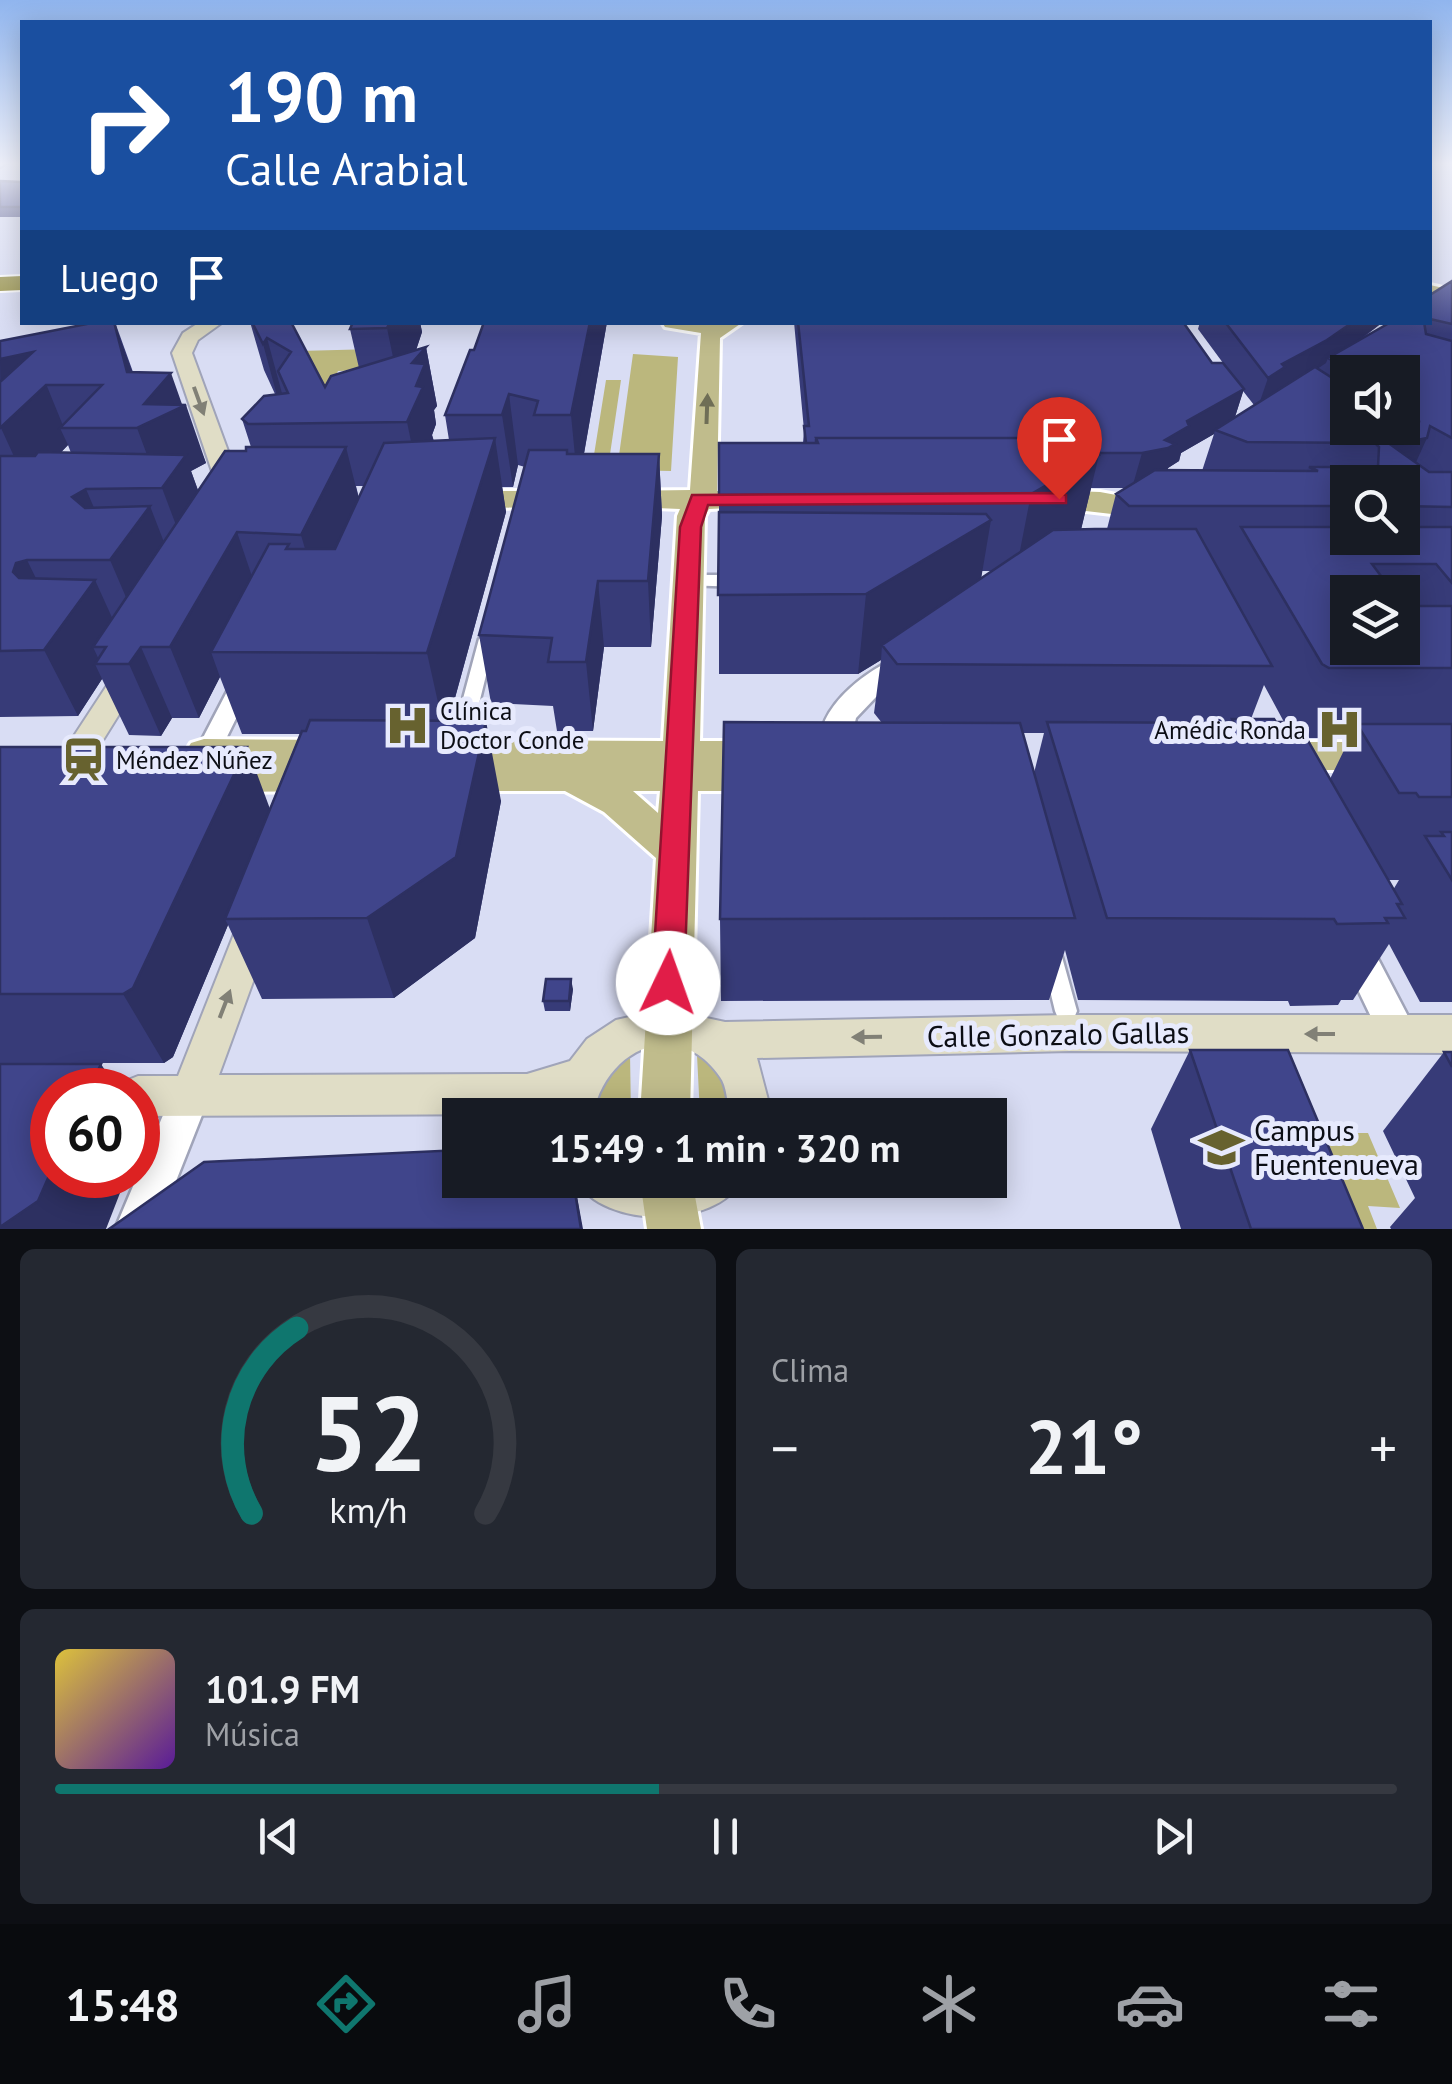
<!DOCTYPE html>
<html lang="es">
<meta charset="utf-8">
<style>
body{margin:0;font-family:"PT Sans",sans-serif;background:#242831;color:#f1f3f6;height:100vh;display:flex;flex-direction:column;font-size:38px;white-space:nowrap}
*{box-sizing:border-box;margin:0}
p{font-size:32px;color:#9ea1a6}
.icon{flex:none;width:55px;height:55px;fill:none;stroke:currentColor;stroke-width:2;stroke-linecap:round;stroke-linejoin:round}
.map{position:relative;height:1229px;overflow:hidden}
.drawer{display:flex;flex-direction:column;gap:20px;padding:20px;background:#0d0f14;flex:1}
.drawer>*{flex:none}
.hud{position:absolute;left:20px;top:20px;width:1412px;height:305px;border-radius:0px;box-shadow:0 5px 25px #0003;background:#1a4fa0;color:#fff;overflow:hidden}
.controls{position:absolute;left:1330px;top:355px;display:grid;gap:20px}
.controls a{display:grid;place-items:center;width:90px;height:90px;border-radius:0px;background:#171b24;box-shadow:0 5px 25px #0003;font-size:50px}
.speed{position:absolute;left:30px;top:1068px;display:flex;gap:20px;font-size:50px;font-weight:700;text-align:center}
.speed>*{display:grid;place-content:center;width:130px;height:130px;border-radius:50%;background:#171b24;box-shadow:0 5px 25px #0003;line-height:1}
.speed .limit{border:15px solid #d22;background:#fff;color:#111}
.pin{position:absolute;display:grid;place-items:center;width:85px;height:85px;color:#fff;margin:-102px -42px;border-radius:50% 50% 50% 0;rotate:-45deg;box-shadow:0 0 10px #0007}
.pin .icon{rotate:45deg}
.me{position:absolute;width:110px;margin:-55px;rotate:3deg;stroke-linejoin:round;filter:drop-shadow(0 0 8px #0008)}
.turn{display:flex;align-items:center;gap:35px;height:210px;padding:0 40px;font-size:45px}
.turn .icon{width:130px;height:130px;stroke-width:2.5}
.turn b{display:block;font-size:70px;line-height:85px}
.then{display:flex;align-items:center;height:95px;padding:0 40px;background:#0003;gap:20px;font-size:38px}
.big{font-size:75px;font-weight:700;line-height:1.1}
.drawer .tile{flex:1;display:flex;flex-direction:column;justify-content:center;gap:15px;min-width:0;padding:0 35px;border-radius:15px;background:#242831}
.drawer .dial{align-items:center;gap:0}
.dial svg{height:260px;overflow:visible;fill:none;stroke:#363941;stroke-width:7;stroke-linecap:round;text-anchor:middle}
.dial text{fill:#f1f3f6;stroke:none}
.song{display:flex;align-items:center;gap:30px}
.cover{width:120px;height:120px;border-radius:15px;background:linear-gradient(135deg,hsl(50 70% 55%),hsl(270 70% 35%))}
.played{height:10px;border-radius:5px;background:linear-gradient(90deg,#0f766e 45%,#363941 45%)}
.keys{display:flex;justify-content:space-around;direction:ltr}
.heat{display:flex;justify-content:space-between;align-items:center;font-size:55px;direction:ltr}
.drawer .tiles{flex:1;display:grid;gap:20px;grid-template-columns:1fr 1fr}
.tile:last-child{grid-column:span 2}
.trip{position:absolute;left:442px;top:1098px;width:565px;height:100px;border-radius:0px;background:#171b24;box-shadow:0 5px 25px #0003;font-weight:700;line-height:100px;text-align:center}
.tab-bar{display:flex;height:160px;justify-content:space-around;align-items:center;background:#090b0e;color:#9ea1a6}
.tab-bar .icon{width:70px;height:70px}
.tab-bar .selected{color:#0f766e}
.tab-bar b{font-size:45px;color:#f1f3f6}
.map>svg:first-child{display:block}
.green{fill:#bbb77d}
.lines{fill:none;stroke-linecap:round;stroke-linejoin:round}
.pedestrian-casing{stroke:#a0a4b9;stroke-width:5}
.minor-casing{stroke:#a0a4b9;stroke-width:5}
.tertiary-casing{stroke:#a0a4b9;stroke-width:5}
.secondary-casing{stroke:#a0a4b9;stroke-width:4}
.primary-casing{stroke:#fff;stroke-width:6}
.motorway-casing{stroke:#fff;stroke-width:4}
.pedestrian{fill:#fff;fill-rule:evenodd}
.minor{fill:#fff;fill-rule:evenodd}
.tertiary{fill:#fff;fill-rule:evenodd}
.secondary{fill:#e0ddc6;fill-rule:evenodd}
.primary{fill:#c0bc8c;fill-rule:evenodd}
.motorway{fill:#968f40;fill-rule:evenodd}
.wall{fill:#373b78;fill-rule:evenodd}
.shaded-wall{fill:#2d3061}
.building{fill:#40458b;stroke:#2d3061;stroke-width:2.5}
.oneway{fill:#818076}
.oneway2{fill:#6f6e56}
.route{fill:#e11d48;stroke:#92132f;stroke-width:2.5}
.labels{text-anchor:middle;stroke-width:10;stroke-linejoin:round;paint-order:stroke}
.poi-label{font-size:25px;fill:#0c0e15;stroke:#e7eafd;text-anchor:start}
.near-street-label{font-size:30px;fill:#0c0e15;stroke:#e7eafd}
.near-poi-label{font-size:30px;fill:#0c0e15;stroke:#e7eafd;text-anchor:start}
</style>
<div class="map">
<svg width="1452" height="1229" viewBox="0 0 1452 1229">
<rect width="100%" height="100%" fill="#d9ddf4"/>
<path class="green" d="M375 349 366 370 338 371 323 401 299 351Z
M633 354 678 357 671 471 617 470Z
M606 380H621L609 461H593Z
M630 1053 631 1115H586L591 1086Z
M697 1055 707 1056 726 1080 730 1115H700Z
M1255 1133H1368L1400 1208 1368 1206 1377 1229H1290Z"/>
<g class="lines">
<defs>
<path id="pedestrian" d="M487 634 495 639 471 736 468 740H456L453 736 479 639Z
M1052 948 1059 951 1062 957 1077 1011 1074 1018 1066 1021 1058 1018 1055 1011 1042 957 1045 951Z"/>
<path id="minor" d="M688 575H744L754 581 744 587 681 585 678 581 681 577Z
M242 677 250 679 253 684 219 753 215 759H199L195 753 231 684 234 679Z"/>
<path id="tertiary" d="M0 162H8L0 167Z
M906 655 915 658 919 664 915 670 876 697 856 718 846 762 836 765 826 762C800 718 869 665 906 655Z
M1353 929 1365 934 1411 1022 1416 1034 1411 1046 1398 1051 1385 1046 1336 944 1341 934Z
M191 1077 205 1082 210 1095 157 1229H115L177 1082Z"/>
<path id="secondary" d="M200 322H223L198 340 192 353 243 492 231 499 219 492 172 353 183 333Z
M131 661 141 664 146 671 90 761 79 765 68 761 63 753 68 745 121 664Z
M256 908 269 913 274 924 219 1075 527 1074 570 1061 587 1039 616 1020 665 1009 725 1022 1070 1015H1452V1053L1070 1051 757 1058 772 1115H730C727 1103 727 1086 720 1077 677 1015 605 1050 593 1115H551L552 1106 527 1114 138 1116V1090H120L123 1082 138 1076H178L238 924 243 913Z
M577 1180H741C718 1229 601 1229 577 1180Z"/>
<path id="primary" d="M1430 285 1452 290V302L1430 297Z
M662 322H743L720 338 717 491 770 494 774 500 770 506 709 509 705 516 700 741H765L778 745 784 755 775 766 784 777 779 787 765 791H698L690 1115H640L656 858 604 812 565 791H454L440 787 435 777 444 766 436 764 430 754 436 744 449 740 663 741 677 516 680 509 609 506 605 500 609 494 619 491 690 490 701 333 665 327ZM633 791H660L658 813Z
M1044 490 1100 492 1165 504 1169 510 1165 516 1155 519 1034 505 1030 499 1034 493Z
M459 491H560L570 494 574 500 570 506 560 509 449 506 445 500 449 494Z
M204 739 335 740 348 744 354 754 348 764 338 767 344 777 339 787 325 791 214 792 200 788 195 778 205 767 191 763 185 753 191 743Z
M1274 742H1452V770H1274L1261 766 1255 756 1261 746Z
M640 1180H692L701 1229H647Z"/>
<path id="motorway" d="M22 276V290L0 291V277Z"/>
</defs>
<use href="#pedestrian" class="pedestrian-casing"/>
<use href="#minor" class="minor-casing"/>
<use href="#tertiary" class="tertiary-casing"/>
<use href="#secondary" class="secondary-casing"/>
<use href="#primary" class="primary-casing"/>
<use href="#motorway" class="motorway-casing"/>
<use href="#pedestrian" class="pedestrian"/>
<use href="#minor" class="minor"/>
<use href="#tertiary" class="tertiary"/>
<use href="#secondary" class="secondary"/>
<use href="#primary" class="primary"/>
<use href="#motorway" class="motorway"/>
</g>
<path class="wall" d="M0 181 22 182V217H0Z
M1452 281V1002H1420L1389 944 1353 1000H1341L1338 1005 1290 1006 1288 1001 1078 1000 1065 950 1049 1000 721 1001 720 919 882 723 874 713 881 660 858 674H719V443H803L804 430 794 322H1183L1212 363H1223L1198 329 1200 322H1383L1359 341 1391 322H1430V295ZM1348 372H1402V428H1348ZM1243 391 1254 405 1235 417ZM1214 434 1202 471 1167 470 1168 468 1179 461 1181 453ZM1348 482H1402V538H1348ZM1091 488H1126L1116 494 1107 529H1081ZM982 571H993L981 578ZM1348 592H1402V648ZM1264 685 1284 722 1251 719ZM1022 733H1044L1034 773ZM1307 738H1350L1330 779ZM1388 880H1399L1393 890Z
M115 322 133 372 182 405 206 463 191 471 198 490 251 447 242 419 275 394 264 370 250 322H291L325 387 359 368 350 329 353 322H420L422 332 416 350 426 347 437 406 434 410 436 424 432 435 434 441 449 440 445 415 474 350 607 322 584 454H659L662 516 651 647H604L593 731H557L553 706 491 703 479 635 525 467 518 465 513 487H502L506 512 449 720 501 801 475 938 394 998 262 999 228 925 173 1057 164 1063H0V747L270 808 300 734H242L220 677 199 718H172L161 736 129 735 102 679 78 716 0 717V341ZM68 445 71 453H60ZM356 486H364L359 498Z
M573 989 570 1011H545L543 1001Z
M1190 1050 1363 1229H1181L1151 1129Z
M1444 1052H1452V1229H1391L1390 1227 1415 1198 1383 1131Z"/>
<path class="shaded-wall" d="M114 322 144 404 171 373 183 407 186 405 206 463 191 471 207 516 185 549 162 488 159 487 137 428 127 372Z
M390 322H420L422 332 401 396 387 328Z
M590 322H607L578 487 571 415Z
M1353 322H1383L1331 360 1328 358 1326 363 1257 410 1268 378 1282 364Z
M267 338 283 397 279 403 263 344Z
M426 347 437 406 434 410 436 424 432 435 435 448 420 485 407 422 412 363Z
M33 352 64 428H60L68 445 28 487 1 428 0 359Z
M1244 389 1233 423 1215 430 1214 434 1181 453 1179 461 1168 468 1165 479 1132 488 1142 453 1165 440 1187 421Z
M509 394 518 465 513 487 502 415Z
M495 438 506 512 445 734 427 653Z
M1427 438 1402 493 1391 445Z
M346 447 362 512 321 604 301 535Z
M659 454 662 516 651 647 648 581Z
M1099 455 1081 530 1016 571 1031 494Z
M86 489 112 550 72 497Z
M150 506 174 568 137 623 110 560Z
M991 520 978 597 882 645 881 660 858 674 866 594Z
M237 532 260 600 211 652 220 677 199 718 170 647Z
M27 560 58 623 13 572 16 563Z
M95 580 124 644 93 647 101 664H95L102 679 78 716 44 650Z
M598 581 604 647 593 731 586 662Z
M141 647 172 718 161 736 129 664Z
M486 721 501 801 475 938 394 998 367 918Z
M247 747 273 817 225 919 228 925 173 1057 164 1063 123 994Z
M571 979 573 989 570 1011 569 1001Z
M101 1064 118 1090H88Z
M138 1119 145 1130 138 1150Z
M52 1169V1175H127L106 1229H0V1227Z
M573 1180H574L583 1229H581Z"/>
<path class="building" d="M0 181 22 182V207H0Z
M1452 281V324L1430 319V295Z
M97 322H114L127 372 171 373 144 404 186 405 137 428H60L102 385H46L0 428V382L33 352 0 359V341Z
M252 322H291L325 387 331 376 426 347 412 363 425 364 416 386 423 387 407 422 248 424 242 419 264 396 288 393 278 371 291 352 267 338 263 344Z
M353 322H390L387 328 350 329Z
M484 322H590L571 415H534L538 401 509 394 502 415H445L470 350H474Z
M798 322H1183L1212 363H1223L1244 389 1187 421 1189 426 1165 440 1175 444 1168 448 1142 453H1096L1079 438H816V443H806L804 426H809Z
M1225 322H1353L1327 340 1282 364 1285 367 1268 378Z
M1391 322H1424L1426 334 1452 341V438L1430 426 1427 438 1391 445 1429 472H1452V507L1402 506V482H1348V506H1129L1116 494 1155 470 1318 471 1309 467H1378L1379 447 1375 443 1247 442 1215 430 1315 367 1348 388V428H1402V422L1419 421 1418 416 1402 406V372H1352L1328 358Z
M495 438 427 653 211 652 269 544H289L286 549H335L384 443Z
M816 438H1079L1099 455 1031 494 719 495V443H818Z
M246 447H346L301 535 237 532 170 647H141L129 664H95L106 647H93L225 451H246Z
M529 450H567V454H659L648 581H598L586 662H548L552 638 479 635Z
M38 452 186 455 162 488 86 489 72 497 85 508 150 506 110 560H27L16 563 13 572 19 578 95 580 44 650 0 651V456H35Z
M719 512 986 514 991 520 866 594 718 595Z
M1241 527H1348V538H1402V527H1452V583L1436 564H1372L1393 592H1348V648H1402V605L1404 606H1452V668H1329L1322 664Z
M1095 529H1196L1272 666 897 664 882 645 1053 530Z
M1232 719H1274L1276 722H1293L1303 732 1402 904H1397L1405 918H1385L1388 923 1337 924 1334 919 1107 918 1047 722 1234 723Z
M310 720 486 721 456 857 367 918 225 919 302 731H306Z
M724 722 1020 723 1075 918 720 919Z
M1357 724H1452V797H1419L1416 793H1399Z
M0 747H247L133 988 123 994H0Z
M1441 832H1452V880L1425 836H1444Z
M546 979H571L569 1001H543Z
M1190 1050H1288L1363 1229H1251Z
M1444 1052H1452V1067Z
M0 1064H101L88 1090H52V1169L38 1201 0 1227Z
M460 1150V1180H573L581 1229H109L204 1162Z"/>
<defs><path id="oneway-solid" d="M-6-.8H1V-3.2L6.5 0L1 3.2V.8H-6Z" transform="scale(2.5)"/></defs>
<g class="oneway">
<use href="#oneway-solid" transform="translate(199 401) rotate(70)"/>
<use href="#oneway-solid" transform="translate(225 1004) rotate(-69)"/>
<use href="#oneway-solid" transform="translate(1320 1034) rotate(-180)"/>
<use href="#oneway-solid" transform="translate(867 1037) rotate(179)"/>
</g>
<use class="oneway2" href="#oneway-solid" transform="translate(707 409) rotate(-88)"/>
<linearGradient id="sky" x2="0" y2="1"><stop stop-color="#90b5ee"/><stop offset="0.49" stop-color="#eef0fa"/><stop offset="1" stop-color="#eef0fa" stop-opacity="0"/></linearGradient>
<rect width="1452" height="334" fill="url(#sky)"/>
<path class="route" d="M1059 493 1066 495V503L708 505 701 527 684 983 679 993 668 997 657 993 652 983 680 527 692 495Z"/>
<defs>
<symbol id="hospital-bare" viewBox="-9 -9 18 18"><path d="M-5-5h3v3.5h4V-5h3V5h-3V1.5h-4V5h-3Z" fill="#67622f" stroke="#e7eafd" stroke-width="2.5" paint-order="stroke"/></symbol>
<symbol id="station-bare" viewBox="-9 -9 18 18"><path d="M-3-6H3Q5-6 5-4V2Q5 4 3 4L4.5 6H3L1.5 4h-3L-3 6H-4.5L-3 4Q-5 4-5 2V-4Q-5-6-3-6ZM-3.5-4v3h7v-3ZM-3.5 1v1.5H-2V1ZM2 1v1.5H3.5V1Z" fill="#67622f" stroke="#e7eafd" stroke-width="2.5" paint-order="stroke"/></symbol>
<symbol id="university-bare" viewBox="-9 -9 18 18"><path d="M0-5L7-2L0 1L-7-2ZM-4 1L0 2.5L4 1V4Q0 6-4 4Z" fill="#67622f" stroke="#e7eafd" stroke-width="2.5" paint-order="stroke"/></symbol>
</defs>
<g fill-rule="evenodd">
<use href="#hospital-bare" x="376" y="694" width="63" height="63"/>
<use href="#hospital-bare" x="1308" y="698" width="63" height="63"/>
<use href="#station-bare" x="52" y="728" width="63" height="63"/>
<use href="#university-bare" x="1190" y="1116" width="63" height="63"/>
</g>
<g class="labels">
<g class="poi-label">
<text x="440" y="720">Clínica<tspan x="440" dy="29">Doctor Conde</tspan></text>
<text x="1306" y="739" text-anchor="end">Amédic Ronda</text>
<text x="116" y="769">Méndez Núñez</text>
</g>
<g class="near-street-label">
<text transform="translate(1058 1035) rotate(-1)" y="10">Calle Gonzalo Gallas</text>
</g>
<g class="near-poi-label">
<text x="1254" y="1141">Campus<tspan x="1254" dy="34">Fuentenueva</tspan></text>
</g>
</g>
</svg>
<div class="controls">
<a><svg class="icon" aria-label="sound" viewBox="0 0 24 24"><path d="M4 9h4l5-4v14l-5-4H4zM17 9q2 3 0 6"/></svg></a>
<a><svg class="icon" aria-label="search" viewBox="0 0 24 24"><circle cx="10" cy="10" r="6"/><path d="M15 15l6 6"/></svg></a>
<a><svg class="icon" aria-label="layers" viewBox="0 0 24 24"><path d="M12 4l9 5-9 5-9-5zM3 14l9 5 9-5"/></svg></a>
</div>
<div class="speed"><div class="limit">60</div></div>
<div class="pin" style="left:1059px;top:499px;background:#d93025"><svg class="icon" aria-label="arrive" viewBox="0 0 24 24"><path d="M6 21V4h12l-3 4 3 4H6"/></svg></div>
<svg class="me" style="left:668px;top:983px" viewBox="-20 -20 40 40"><circle r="19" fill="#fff"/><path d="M0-13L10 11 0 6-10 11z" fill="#e11d48"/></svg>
<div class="trip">15:49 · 1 min · 320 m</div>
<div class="hud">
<div class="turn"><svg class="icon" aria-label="right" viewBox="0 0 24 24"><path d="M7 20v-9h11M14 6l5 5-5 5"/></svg><div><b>190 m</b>Calle Arabial</div></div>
<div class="then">Luego<svg class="icon" aria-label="arrive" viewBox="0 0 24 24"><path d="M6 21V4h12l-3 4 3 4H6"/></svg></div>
</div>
</div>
<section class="drawer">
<div class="tiles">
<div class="tile dial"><svg viewBox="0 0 100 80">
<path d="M14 69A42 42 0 1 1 86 69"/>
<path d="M14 69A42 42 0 0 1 28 12" stroke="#0f766e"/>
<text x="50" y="56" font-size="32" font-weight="700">52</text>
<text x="50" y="72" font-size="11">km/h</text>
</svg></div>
<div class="tile"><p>Clima</p>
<div class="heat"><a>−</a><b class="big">21°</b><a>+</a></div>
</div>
<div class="tile">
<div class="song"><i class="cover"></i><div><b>101.9 FM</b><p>Música</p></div></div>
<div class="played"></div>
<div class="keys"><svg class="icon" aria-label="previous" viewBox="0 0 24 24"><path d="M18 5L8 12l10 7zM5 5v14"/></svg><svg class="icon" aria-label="pause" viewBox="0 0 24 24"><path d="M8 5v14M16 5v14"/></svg><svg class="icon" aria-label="next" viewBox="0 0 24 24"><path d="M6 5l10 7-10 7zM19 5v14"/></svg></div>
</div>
</div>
</section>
<nav class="tab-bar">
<b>15:48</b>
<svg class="icon selected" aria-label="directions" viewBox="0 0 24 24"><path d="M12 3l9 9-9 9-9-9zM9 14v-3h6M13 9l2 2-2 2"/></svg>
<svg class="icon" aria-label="music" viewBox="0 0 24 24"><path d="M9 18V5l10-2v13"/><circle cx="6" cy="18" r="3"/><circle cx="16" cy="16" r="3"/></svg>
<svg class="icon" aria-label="phone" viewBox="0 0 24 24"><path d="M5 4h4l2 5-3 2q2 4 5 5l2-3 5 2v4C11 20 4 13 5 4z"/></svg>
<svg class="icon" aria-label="climate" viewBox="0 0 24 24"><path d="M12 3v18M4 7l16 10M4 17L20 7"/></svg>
<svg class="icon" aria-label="car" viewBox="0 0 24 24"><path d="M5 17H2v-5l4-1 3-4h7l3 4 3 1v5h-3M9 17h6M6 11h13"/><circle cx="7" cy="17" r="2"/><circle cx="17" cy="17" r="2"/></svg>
<svg class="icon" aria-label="filters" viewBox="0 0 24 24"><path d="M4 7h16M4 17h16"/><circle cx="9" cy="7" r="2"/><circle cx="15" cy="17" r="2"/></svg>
</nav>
